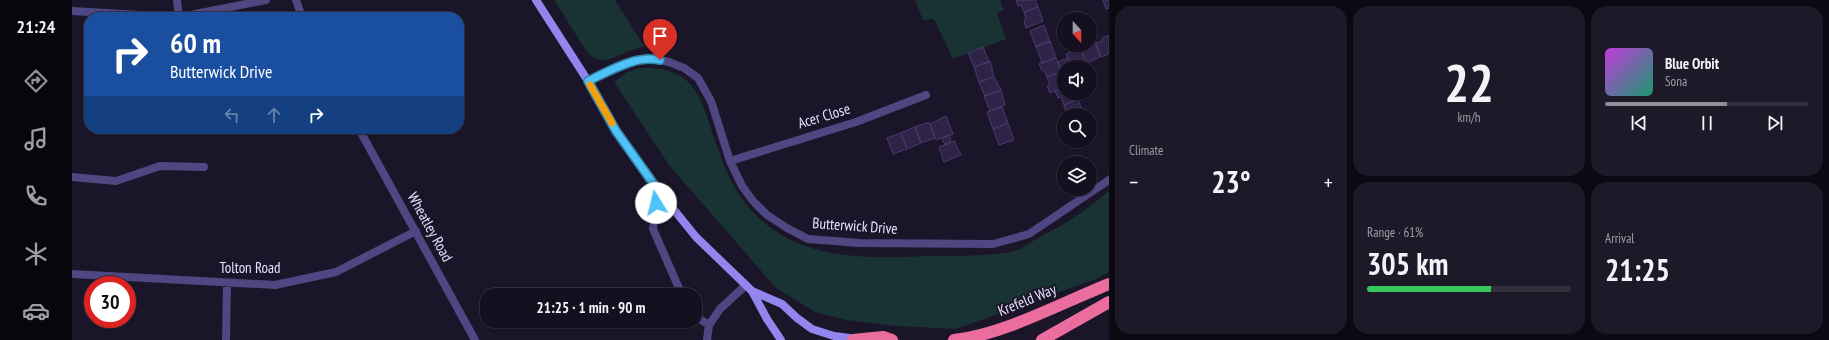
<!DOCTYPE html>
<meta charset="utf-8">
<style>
body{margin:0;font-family:"PT Sans Narrow",sans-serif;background:#1d1929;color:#f1f3f6;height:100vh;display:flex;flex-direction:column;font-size:15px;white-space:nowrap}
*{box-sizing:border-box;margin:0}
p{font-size:13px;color:#9d9da5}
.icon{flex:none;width:22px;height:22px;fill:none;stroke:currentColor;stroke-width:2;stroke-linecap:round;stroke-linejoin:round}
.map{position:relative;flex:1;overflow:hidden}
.details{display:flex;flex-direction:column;gap:6px;padding:6px;background:#0b0912;width:720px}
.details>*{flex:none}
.hud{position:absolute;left:12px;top:12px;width:380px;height:122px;border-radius:16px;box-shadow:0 1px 3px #0004,0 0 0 1px #33303e;background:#1a4fa0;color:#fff;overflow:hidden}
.needle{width:26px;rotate:159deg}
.tools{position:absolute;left:985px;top:12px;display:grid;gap:8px}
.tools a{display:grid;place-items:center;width:40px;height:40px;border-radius:50%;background:#141020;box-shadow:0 1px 3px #0004,0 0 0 1px #33303e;font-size:20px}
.speed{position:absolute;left:12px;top:276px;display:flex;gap:8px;font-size:20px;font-weight:700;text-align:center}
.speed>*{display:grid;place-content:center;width:52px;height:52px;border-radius:50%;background:#141020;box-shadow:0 1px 3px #0004,0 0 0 1px #33303e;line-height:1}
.speed .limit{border:6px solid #d22;background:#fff;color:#111}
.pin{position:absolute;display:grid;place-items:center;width:34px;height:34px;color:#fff;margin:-41px -17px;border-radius:50% 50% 50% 0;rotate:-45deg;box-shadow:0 0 4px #0007}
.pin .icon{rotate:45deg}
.me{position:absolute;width:44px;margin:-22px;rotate:351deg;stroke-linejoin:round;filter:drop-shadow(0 0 3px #0008)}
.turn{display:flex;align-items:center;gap:14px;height:84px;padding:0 20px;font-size:18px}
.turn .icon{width:52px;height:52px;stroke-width:2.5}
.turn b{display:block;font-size:28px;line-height:34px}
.lanes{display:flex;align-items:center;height:38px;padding:0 20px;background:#0003;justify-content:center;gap:20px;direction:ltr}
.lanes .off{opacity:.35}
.big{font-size:30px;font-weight:800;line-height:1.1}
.details .card{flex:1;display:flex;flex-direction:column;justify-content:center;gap:6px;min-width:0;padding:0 14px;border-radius:16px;background:#1d1929}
.details .dial{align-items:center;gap:0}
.dial b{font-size:52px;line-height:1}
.song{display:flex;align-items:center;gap:12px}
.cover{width:48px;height:48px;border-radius:6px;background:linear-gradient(135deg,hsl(290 70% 55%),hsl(160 70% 35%))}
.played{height:4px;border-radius:2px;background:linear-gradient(90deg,#8c9099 60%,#33303e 60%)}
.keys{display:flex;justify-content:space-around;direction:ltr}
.heat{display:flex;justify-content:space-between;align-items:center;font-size:22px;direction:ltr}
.charge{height:6px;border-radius:3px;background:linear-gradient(90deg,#34c759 61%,#33303e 0)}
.details .tiles{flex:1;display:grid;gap:6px;grid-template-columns:repeat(3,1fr)}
.card:first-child{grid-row:span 2}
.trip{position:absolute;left:408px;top:288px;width:222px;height:40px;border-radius:16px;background:#141020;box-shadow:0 1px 3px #0004,0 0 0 1px #33303e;font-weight:800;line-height:40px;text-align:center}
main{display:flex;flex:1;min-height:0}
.menu{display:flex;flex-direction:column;width:72px;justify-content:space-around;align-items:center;background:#08060d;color:#9d9da5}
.menu .icon{width:28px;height:28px}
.menu .on{color:#8c9099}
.menu b{font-size:18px;color:#f1f3f6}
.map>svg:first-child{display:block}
.green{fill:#193233}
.building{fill:#2e2448;stroke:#493971}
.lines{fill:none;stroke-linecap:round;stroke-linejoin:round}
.street{stroke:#4e4782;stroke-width:8}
.secondary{stroke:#9286ee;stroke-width:8}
.highway{stroke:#eb6d9e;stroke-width:12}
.route-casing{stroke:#337fa1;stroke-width:10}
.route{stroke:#4fc3f7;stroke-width:7}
.slow{stroke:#f59e0b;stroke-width:7}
.labels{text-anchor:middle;stroke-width:4;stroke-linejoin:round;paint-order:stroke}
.street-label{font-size:15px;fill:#e7e2fb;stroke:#1b152a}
</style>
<main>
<nav class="menu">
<b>21:24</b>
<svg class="icon on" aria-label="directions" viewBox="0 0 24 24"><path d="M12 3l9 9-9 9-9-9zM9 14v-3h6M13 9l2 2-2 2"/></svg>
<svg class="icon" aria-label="music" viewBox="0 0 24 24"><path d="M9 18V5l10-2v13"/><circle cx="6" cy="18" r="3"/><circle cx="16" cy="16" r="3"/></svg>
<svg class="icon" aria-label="phone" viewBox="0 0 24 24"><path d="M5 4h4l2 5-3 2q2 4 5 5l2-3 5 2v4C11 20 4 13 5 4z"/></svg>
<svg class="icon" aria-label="climate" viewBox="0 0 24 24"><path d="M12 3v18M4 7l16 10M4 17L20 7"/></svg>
<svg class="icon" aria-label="car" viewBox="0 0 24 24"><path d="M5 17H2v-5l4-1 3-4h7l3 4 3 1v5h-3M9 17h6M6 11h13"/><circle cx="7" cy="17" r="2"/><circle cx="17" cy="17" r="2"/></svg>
</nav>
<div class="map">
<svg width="1037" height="340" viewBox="0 0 1037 340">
<rect width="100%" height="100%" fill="#1b152a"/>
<path class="green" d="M482 0H543L570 43 576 45C569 47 563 49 557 51 540 57 531 68 515 52Z
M843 0H928L932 10 925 13 934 39 881 59 862 19 851 20Z
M568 68C627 66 629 101 645 146 653 169 662 191 679 210 728 263 795 258 862 256 888 256 917 256 943 251 950 249 958 243 964 239 976 232 989 226 1001 218 1014 210 1025 200 1037 191V272L1024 279 884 329 825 326 774 320 743 312 704 288 597 165 542 82 555 72Z"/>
<path class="building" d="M944 0H963L966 7 952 12 949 5 946 6Z
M1031 0H1037V8L1034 9Z
M966 7 971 21 954 28 952 20 954 19 952 12Z
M972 25 978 42 964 47 958 31Z
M1037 35V54L1029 57 1024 43 1031 41 1030 38Z
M978 41 984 58 970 63 964 46Z
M1023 43 1028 57 1014 63 1008 46Z
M1008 46 1014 63 999 67 994 54 1001 51 1000 49Z
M911 47 917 62 902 67 896 53Z
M984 58 989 72 975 77 972 70 970 71 967 64Z
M996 58 998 65 988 68 986 62Z
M918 61 922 77 907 82 902 67Z
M989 72 992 80V88L978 93 975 86 978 85 975 77Z
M922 77 929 90 913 96 907 82Z
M992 88V93H1003L1006 99 992 105 989 97 986 98 983 91Z
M929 90 933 105 918 111 912 96Z
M1006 99 1011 114 992 115V113L994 112 992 105Z
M930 107 936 123 921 129 915 112Z
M874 116 881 134 864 140 858 124Z
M857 122 863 138 849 143 843 127Z
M936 123 942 140 927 145 921 129Z
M843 127 849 143 835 149 829 133Z
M829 133 835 149 821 154 815 138Z
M877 135 879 142 873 145 870 138Z
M882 141 889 155 872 162 867 147Z"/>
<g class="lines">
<path class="street" d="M105 0 107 17
M224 0 230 17
M0 11 104 17
M108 17 194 0
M516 81 563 60 579 58 597 62 612 68 626 78 639 101 658 161 670 186 681 201 695 215 715 228 736 239 787 243 921 244 957 234 1037 180
M287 129 403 340
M658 161 784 122 854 95
M0 177 44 181 88 166 132 167
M586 191 581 229 610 295
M0 274 203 285 264 272 344 231
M623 316 637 325 635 340
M637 325 648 309 674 285
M154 340 155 283"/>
<path class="secondary" d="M464 0 516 81 544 131 577 179 624 237 680 291 695 319 709 340
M680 291 710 304 725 318 740 329 762 336 785 339"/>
<path class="highway" d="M781 340 811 337 820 340
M882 340C931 335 991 302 1037 284
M970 340 1037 302"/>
</g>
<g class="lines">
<defs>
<path id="route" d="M584 203 586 190 544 131 516 81C538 71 563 55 588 60"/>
</defs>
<use href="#route" class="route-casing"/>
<use href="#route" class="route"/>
<path class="slow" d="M518 85 540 123"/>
</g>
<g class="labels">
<g class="street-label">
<text transform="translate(752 116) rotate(-17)" y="5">Acer Close</text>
<text transform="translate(783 226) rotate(4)" y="5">Butterwick Drive</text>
<text transform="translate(358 227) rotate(61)" y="5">Wheatley Road</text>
<text x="178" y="273">Tolton Road</text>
<text transform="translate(955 300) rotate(-22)" y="5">Krefeld Way</text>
</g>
</g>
</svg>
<div class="tools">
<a><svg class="needle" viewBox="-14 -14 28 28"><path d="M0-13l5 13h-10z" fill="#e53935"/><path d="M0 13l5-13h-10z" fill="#9d9da5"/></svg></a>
<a><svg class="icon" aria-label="sound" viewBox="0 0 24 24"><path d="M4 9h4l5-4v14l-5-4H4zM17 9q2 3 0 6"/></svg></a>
<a><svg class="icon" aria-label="search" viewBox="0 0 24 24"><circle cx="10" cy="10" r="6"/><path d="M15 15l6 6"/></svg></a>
<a><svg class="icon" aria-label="layers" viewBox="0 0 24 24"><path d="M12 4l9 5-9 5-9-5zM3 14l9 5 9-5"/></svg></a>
</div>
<div class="speed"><div class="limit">30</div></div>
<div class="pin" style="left:588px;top:60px;background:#d93025"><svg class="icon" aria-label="arrive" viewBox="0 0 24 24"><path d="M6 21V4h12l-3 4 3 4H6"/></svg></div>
<svg class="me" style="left:584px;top:203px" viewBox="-20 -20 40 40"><circle r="19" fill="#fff"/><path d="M0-13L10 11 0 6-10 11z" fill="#4fc3f7"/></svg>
<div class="trip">21:25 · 1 min · 90 m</div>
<div class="hud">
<div class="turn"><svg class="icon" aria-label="right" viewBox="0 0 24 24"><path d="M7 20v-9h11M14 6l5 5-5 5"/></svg><div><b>60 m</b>Butterwick Drive</div></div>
<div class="lanes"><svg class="icon off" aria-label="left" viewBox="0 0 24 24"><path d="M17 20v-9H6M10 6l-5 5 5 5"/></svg><svg class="icon off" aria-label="ahead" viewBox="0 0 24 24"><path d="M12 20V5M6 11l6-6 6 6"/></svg><svg class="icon" aria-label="right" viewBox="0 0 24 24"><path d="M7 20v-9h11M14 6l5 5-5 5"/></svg></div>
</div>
</div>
<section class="details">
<div class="tiles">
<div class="card"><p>Climate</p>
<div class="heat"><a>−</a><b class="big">23°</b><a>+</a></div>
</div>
<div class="card dial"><b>22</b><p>km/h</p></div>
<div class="card">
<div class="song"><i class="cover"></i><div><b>Blue Orbit</b><p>Sona</p></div></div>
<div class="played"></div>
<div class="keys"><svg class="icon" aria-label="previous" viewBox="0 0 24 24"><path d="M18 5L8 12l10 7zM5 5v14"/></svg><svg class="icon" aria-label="pause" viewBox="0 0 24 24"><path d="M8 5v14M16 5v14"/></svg><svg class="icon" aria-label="next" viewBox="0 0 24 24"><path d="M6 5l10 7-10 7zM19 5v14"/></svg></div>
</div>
<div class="card"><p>Range · 61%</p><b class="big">305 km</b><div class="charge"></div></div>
<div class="card"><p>Arrival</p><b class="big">21:25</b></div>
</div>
</section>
</main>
